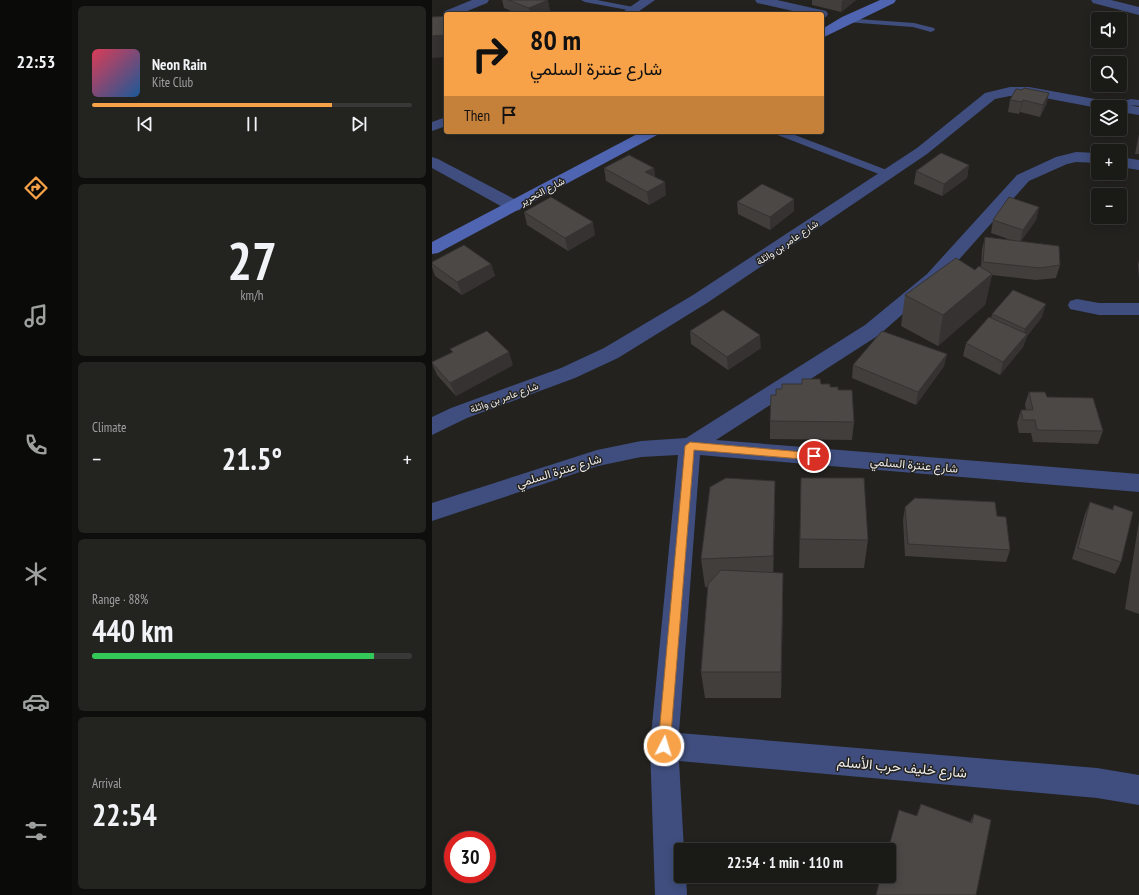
<!DOCTYPE html>
<meta charset="utf-8">
<style>
body{margin:0;font-family:"PT Sans Narrow",Vazirmatn,sans-serif;background:#232320;color:#f1f3f6;height:100vh;display:flex;flex-direction:column;font-size:15px;white-space:nowrap}
*{box-sizing:border-box;margin:0}
p{font-size:13px;color:#9fa1a1}
.icon{flex:none;width:22px;height:22px;fill:none;stroke:currentColor;stroke-width:2;stroke-linecap:round;stroke-linejoin:round}
.map{position:relative;flex:1;overflow:hidden}
.side{display:flex;flex-direction:column;gap:6px;padding:6px;background:#0e0e0d;width:360px}
.side>*{flex:none}
.banner{position:absolute;left:12px;top:12px;width:380px;height:122px;border-radius:4px;box-shadow:0 2px 10px #0003,0 0 0 1px #383836;background:#f7a149;color:#111;overflow:hidden}
.tools{position:absolute;left:659px;top:12px;display:grid;gap:8px}
.tools a{display:grid;place-items:center;width:36px;height:36px;border-radius:4px;background:#1a1a17;box-shadow:0 2px 10px #0003,0 0 0 1px #383836;font-size:20px}
.speed{position:absolute;left:12px;top:831px;display:flex;gap:8px;font-size:20px;font-weight:700;text-align:center}
.speed>*{display:grid;place-content:center;width:52px;height:52px;border-radius:50%;background:#1a1a17;box-shadow:0 2px 10px #0003,0 0 0 1px #383836;line-height:1}
.speed .limit{border:6px solid #d22;background:#fff;color:#111}
.pin{position:absolute;display:grid;place-items:center;width:34px;height:34px;color:#fff;margin:-17px;border:2px solid #fff;border-radius:50%;box-shadow:0 1px 4px #0007}
.me{position:absolute;width:44px;margin:-22px;rotate:5deg;stroke-linejoin:round;filter:drop-shadow(0 0 3px #0008)}
.turn{display:flex;align-items:center;gap:14px;height:84px;padding:0 20px;font-size:18px}
.turn .icon{width:52px;height:52px;stroke-width:2.5}
.turn b{display:block;font-size:28px;line-height:34px}
.then{display:flex;align-items:center;height:38px;padding:0 20px;background:#0003;gap:8px;font-size:15px}
.big{font-size:30px;font-weight:800;line-height:1.1}
.side .widget{flex:1;display:flex;flex-direction:column;justify-content:center;gap:6px;min-width:0;padding:0 14px;border-radius:6px;background:#232320}
.side .dial{align-items:center;gap:0}
.dial b{font-size:52px;line-height:1}
.song{display:flex;align-items:center;gap:12px}
.cover{width:48px;height:48px;border-radius:6px;background:linear-gradient(135deg,hsl(350 70% 55%),hsl(210 70% 35%))}
.played{height:4px;border-radius:2px;background:linear-gradient(90deg,#f7a149 75%,#383836 75%)}
.keys{display:flex;justify-content:space-around;direction:ltr}
.heat{display:flex;justify-content:space-between;align-items:center;font-size:22px;direction:ltr}
.charge{height:6px;border-radius:3px;background:linear-gradient(90deg,#34c759 88%,#383836 0)}
.trip{position:absolute;left:242px;top:843px;width:222px;height:40px;border-radius:4px;background:#1a1a17;box-shadow:0 2px 10px #0003,0 0 0 1px #383836;font-weight:800;line-height:40px;text-align:center}
main{display:flex;flex:1;min-height:0}
.tab-bar{display:flex;flex-direction:column;width:72px;justify-content:space-around;align-items:center;background:#0a0a09;color:#9fa1a1}
.tab-bar .icon{width:28px;height:28px}
.tab-bar .active{color:#f7a149}
.tab-bar b{font-size:18px;color:#f1f3f6}
.map>svg:first-child{display:block}
.lines{fill:none;stroke-linecap:round;stroke-linejoin:round}
.lane{fill:#3f4e7e;fill-rule:evenodd}
.street{fill:#3f4e7e;fill-rule:evenodd}
.secondary{fill:#5065b2;fill-rule:evenodd}
.wall{fill:#413e3c}
.shaded-wall{fill:#353231}
.building{fill:#4c4846;stroke:#353231}
.route{fill:#f7a149;stroke:#a1692f}
.labels{text-anchor:middle;stroke-width:3;stroke-linejoin:round;paint-order:stroke}
.far-street-label{font-size:10px;fill:#edecea;stroke:#23221f}
.street-label{font-size:12px;fill:#edecea;stroke:#23221f}
.near-street-label{font-size:14px;fill:#edecea;stroke:#23221f}
</style>
<main>
<nav class="tab-bar">
<b>22:53</b>
<svg class="icon active" aria-label="directions" viewBox="0 0 24 24"><path d="M12 3l9 9-9 9-9-9zM9 14v-3h6M13 9l2 2-2 2"/></svg>
<svg class="icon" aria-label="music" viewBox="0 0 24 24"><path d="M9 18V5l10-2v13"/><circle cx="6" cy="18" r="3"/><circle cx="16" cy="16" r="3"/></svg>
<svg class="icon" aria-label="phone" viewBox="0 0 24 24"><path d="M5 4h4l2 5-3 2q2 4 5 5l2-3 5 2v4C11 20 4 13 5 4z"/></svg>
<svg class="icon" aria-label="climate" viewBox="0 0 24 24"><path d="M12 3v18M4 7l16 10M4 17L20 7"/></svg>
<svg class="icon" aria-label="car" viewBox="0 0 24 24"><path d="M5 17H2v-5l4-1 3-4h7l3 4 3 1v5h-3M9 17h6M6 11h13"/><circle cx="7" cy="17" r="2"/><circle cx="17" cy="17" r="2"/></svg>
<svg class="icon" aria-label="filters" viewBox="0 0 24 24"><path d="M4 7h16M4 17h16"/><circle cx="9" cy="7" r="2"/><circle cx="15" cy="17" r="2"/></svg>
</nav>
<section class="side">
<div class="widget">
<div class="song"><i class="cover"></i><div><b>Neon Rain</b><p>Kite Club</p></div></div>
<div class="played"></div>
<div class="keys"><svg class="icon" aria-label="previous" viewBox="0 0 24 24"><path d="M18 5L8 12l10 7zM5 5v14"/></svg><svg class="icon" aria-label="pause" viewBox="0 0 24 24"><path d="M8 5v14M16 5v14"/></svg><svg class="icon" aria-label="next" viewBox="0 0 24 24"><path d="M6 5l10 7-10 7zM19 5v14"/></svg></div>
</div>
<div class="widget dial"><b>27</b><p>km/h</p></div>
<div class="widget"><p>Climate</p>
<div class="heat"><a>−</a><b class="big">21.5°</b><a>+</a></div>
</div>
<div class="widget"><p>Range · 88%</p><b class="big">440 km</b><div class="charge"></div></div>
<div class="widget"><p>Arrival</p><b class="big">22:54</b></div>
</section>
<div class="map">
<svg width="707" height="895" viewBox="0 0 707 895">
<rect width="100%" height="100%" fill="#23221f"/>
<g class="lines">
<path class="lane" d="M149 0H165L201 7 205 9 201 11 153 2Z
M411 18 482 23 502 28 503 30 499 32 481 27 414 22H411Z
M699 99 707 100V106C697 104 689 109 680 106L682 104Z
M341 132H355L460 172 461 174 460 176H452L343 134Z"/>
<path class="street" d="M40 0H57L55 3 28 14H14V17L11 14 13 11Z
M208 0H223L203 14H188Z
M323 0H345L394 11 396 14 394 17 390 18V14H374L325 3Z
M659 0H679L707 7V15L661 3Z
M578 87H597L707 107V115L688 112V107L666 108 597 95 578 96 563 99 495 154 275 303 186 358 143 378 35 418 0 435V417L19 408 129 368 172 348 261 295 485 148 553 93Z
M14 117V126L0 131V122Z
M644 152 666 153V163L644 162 635 164 597 181 507 282 447 335 284 440 707 474V492L268 455 247 733 665 768 707 775V805L665 798 247 761 252 850H249V876H254L255 895H223L218 746 246 455 209 457 166 466 0 521V503L165 450 209 441 254 438 433 325 495 274 585 175 624 157Z
M0 157 6 159 88 202 90 206 88 210 82 211 76 210 0 168Z
M688 157 707 160V170L688 167Z
M645 299 667 303H707V315H667L638 309 636 305 638 301Z"/>
<path class="secondary" d="M448 0H464L462 3 390 38V29L410 17Z
M209 132H228L225 135 6 253 0 254V242Z"/>
</g>
<path class="wall" d="M70 0H115L118 11 112 14H86L72 8Z
M380 0H424L409 12 380 5Z
M590 90 617 93 614 105 608 117 588 112 587 114 576 112 578 100Z
M707 134V154H703Z
M537 165 535 178 510 196 482 184 484 171Z
M172 168H222L223 177 234 195 217 205 174 181Z
M362 199V211L338 230 306 214 305 202Z
M607 207 604 220 589 241 628 265 624 278 604 280 560 275 553 305 506 346 469 326 473 295 543 270 549 267 550 249 553 237 579 240 559 233 561 220Z
M92 212 163 235 136 251 95 225Z
M707 260V280L706 264Z
M0 262 59 264 63 276 30 295 3 276 0 267Z
M560 314 610 317 595 336 591 347 568 375 531 356 534 343 559 318Z
M258 331 329 348 296 370 259 344Z
M18 349 81 365 24 396 5 375 0 364V362L20 352Z
M515 354 512 366 484 405 420 378 421 365Z
M370 384H389L406 390 422 422 420 440 338 439V421L344 395 350 389Z
M597 392 615 397 671 431 666 444 601 442 599 433H587L585 423 589 410H594L593 404Z
M369 478 436 540 432 568H367Z
M343 481V510L341 573H351V601L349 698H273L269 672 276 587H273L269 559Z
M658 502 680 509 682 505 689 562 683 574 640 559 653 514Z
M473 507 565 516 578 550 574 562 473 556 471 520Z
M707 521V614L693 609Z
M489 804 538 822 542 814 544 895 484 816Z"/>
<path class="shaded-wall" d="M116 0 118 11 112 14H98L97 8Z
M411 0H424L409 12 410 1Z
M0 31 14 35V57L0 58Z
M617 93 614 105 608 117 611 105Z
M591 100 588 112 587 114 590 102Z
M537 165 535 178 510 196 512 184Z
M222 168 223 180 213 172Z
M233 182 234 195 217 205 215 192Z
M362 199V211L338 230V217Z
M607 207 604 220 588 243 591 230Z
M161 222 163 235 136 251 133 238Z
M59 264 63 276 30 295 25 282Z
M560 274 553 305 506 346 511 315Z
M614 304 610 317 594 336 591 347 568 375 571 362 590 340 593 329Z
M328 335 329 348 296 370 295 357Z
M77 352 81 365 24 396 18 383Z
M515 354 512 366 484 405 486 392Z
M343 481V510L341 585V556Z
M351 573V601L349 698V672Z"/>
<path class="building" d="M76 0H116L97 8Z
M14 16V35L0 36V17Z
M592 88 617 93 611 105 591 100 590 102 578 100 584 89 590 90Z
M509 153 537 165 512 184 484 171Z
M197 155 222 168 213 172 233 182 215 192 172 168Z
M330 184 362 199 338 217 305 202Z
M119 197 161 222 133 238 92 212Z
M577 197 607 207 591 230 561 220Z
M553 237 627 246 628 265 608 268 551 262Z
M32 245 59 264 25 282 0 264V262Z
M524 258 543 270 547 266 560 274 511 315 473 295Z
M581 290 614 304 593 329 560 314Z
M291 310 328 335 295 357 258 331Z
M557 317 595 334 571 362 534 343Z
M55 331 77 352 18 383 0 363V362L21 352 18 349Z
M450 331 515 354 486 392 421 365Z
M370 379H388L389 384H398V387H406V390H420L422 422 338 421 339 395H344V389H350V384H370Z
M597 392H613L615 397 661 398 671 431 605 430 603 420H591L589 410H601Z
M294 478 343 481 341 556 269 559 278 487Z
M369 478H432L436 540 368 539Z
M483 498 563 502 565 516 574 517 578 550 476 544 473 507Z
M658 502 681 510 682 505 701 512 689 562 646 548Z
M289 570 351 573 349 672H269L276 584Z
M489 804 540 823 542 814 559 820 544 895H444L449 876H457V850H456L467 810 485 816Z"/>
<path class="route" d="M258 442 382 453 386 456 382 460 262 450 238 746 236 750 232 752 228 750 226 746 253 446Z"/>
<g class="labels">
<g class="far-street-label">
<text transform="translate(110 191) rotate(-28)" y="4">شارع التحرير</text>
<text transform="translate(355 242) rotate(-34)" y="4">شارع عامر بن واثلة</text>
<text transform="translate(72 397) rotate(-20)" y="4">شارع عامر بن واثلة</text>
</g>
<g class="street-label">
<text transform="translate(482 465) rotate(5)" y="4">شارع عنترة السلمي</text>
<text transform="translate(127 471) rotate(-17)" y="4">شارع عنترة السلمي</text>
</g>
<g class="near-street-label">
<text transform="translate(470 767) rotate(5)" y="5">شارع خليف حرب الأسلم</text>
</g>
</g>
</svg>
<div class="tools">
<a><svg class="icon" aria-label="sound" viewBox="0 0 24 24"><path d="M4 9h4l5-4v14l-5-4H4zM17 9q2 3 0 6"/></svg></a>
<a><svg class="icon" aria-label="search" viewBox="0 0 24 24"><circle cx="10" cy="10" r="6"/><path d="M15 15l6 6"/></svg></a>
<a><svg class="icon" aria-label="layers" viewBox="0 0 24 24"><path d="M12 4l9 5-9 5-9-5zM3 14l9 5 9-5"/></svg></a>
<a>+</a>
<a>−</a>
</div>
<div class="speed"><div class="limit">30</div></div>
<div class="pin" style="left:382px;top:456px;background:#d93025"><svg class="icon" aria-label="arrive" viewBox="0 0 24 24"><path d="M6 21V4h12l-3 4 3 4H6"/></svg></div>
<svg class="me" style="left:232px;top:746px" viewBox="-20 -20 40 40"><circle r="17" fill="#f7a149" stroke="#fff" stroke-width="3"/><path d="M0-11L8 9 0 5-8 9z" fill="#fff"/></svg>
<div class="trip">22:54 · 1 min · 110 m</div>
<div class="banner">
<div class="turn"><svg class="icon" aria-label="right" viewBox="0 0 24 24"><path d="M7 20v-9h11M14 6l5 5-5 5"/></svg><div><b>80 m</b>شارع عنترة السلمي</div></div>
<div class="then">Then<svg class="icon" aria-label="arrive" viewBox="0 0 24 24"><path d="M6 21V4h12l-3 4 3 4H6"/></svg></div>
</div>
</div>
</main>
